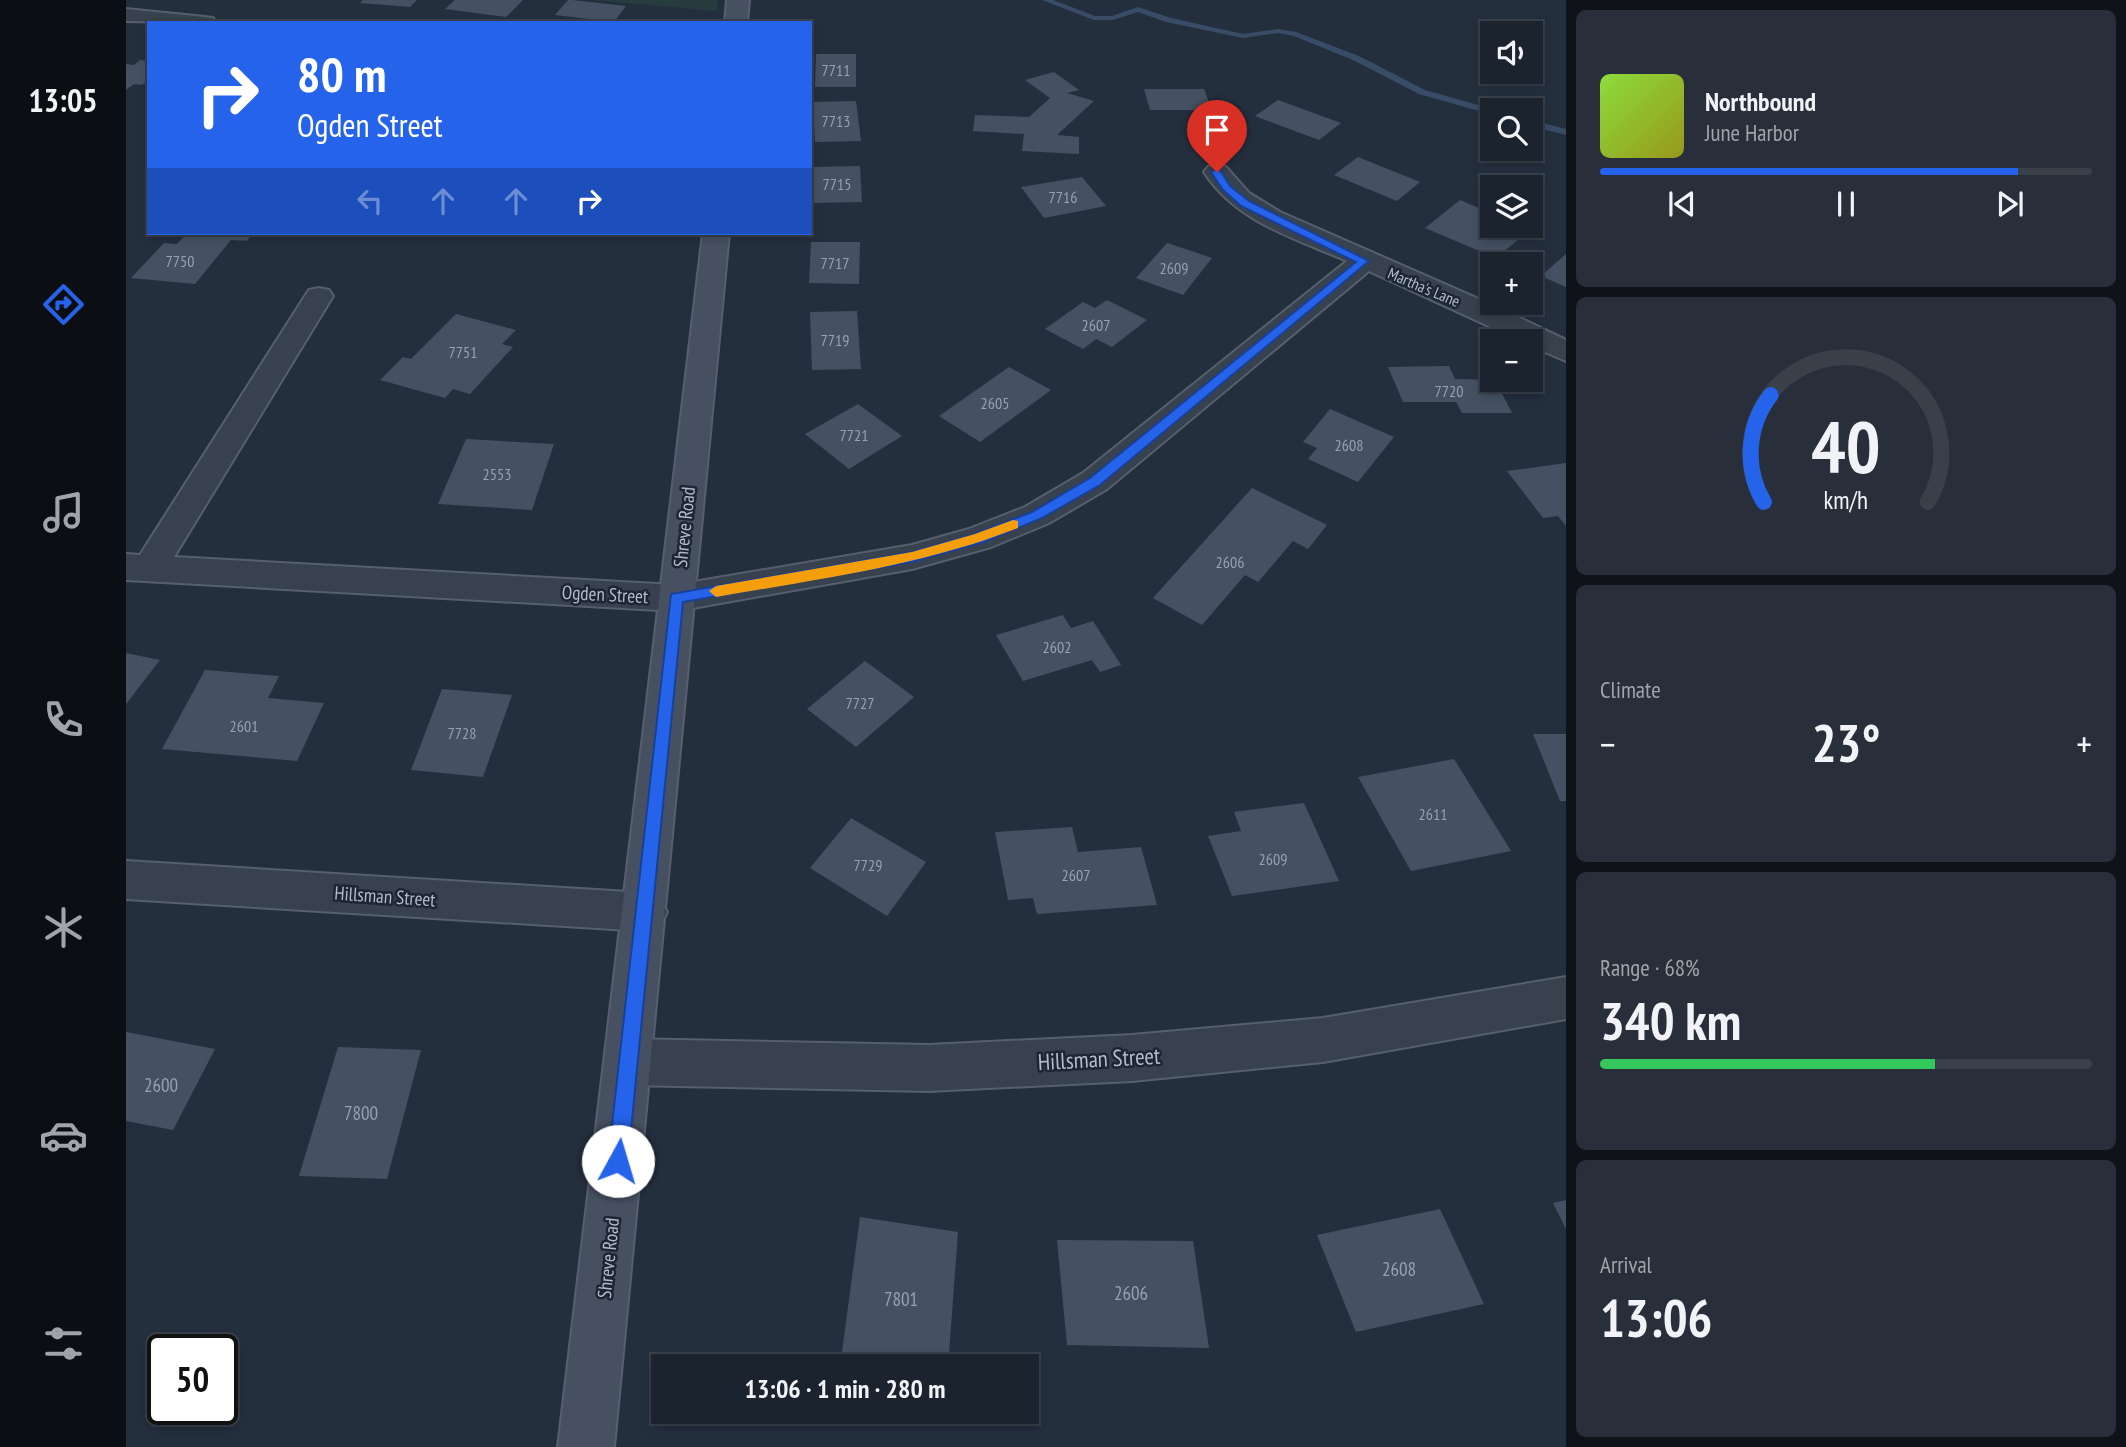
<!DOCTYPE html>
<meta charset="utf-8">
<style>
body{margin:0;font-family:"PT Sans Narrow",sans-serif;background:#282f3a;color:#f1f3f6;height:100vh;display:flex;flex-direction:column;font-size:26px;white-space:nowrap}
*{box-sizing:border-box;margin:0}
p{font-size:23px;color:#a0a4aa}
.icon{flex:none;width:38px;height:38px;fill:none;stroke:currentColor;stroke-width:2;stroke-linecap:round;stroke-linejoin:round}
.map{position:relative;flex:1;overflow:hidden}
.side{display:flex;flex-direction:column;gap:10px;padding:10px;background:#0f1319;width:560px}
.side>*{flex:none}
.banner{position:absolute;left:21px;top:21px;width:665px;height:214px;border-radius:0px;box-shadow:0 4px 10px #0003,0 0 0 2px #39404a;background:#2563eb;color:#fff;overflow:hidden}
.tools{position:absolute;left:1354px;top:21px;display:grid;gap:14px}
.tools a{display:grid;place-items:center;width:63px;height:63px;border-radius:0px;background:#1b232e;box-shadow:0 4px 10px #0003,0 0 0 2px #39404a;font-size:35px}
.speed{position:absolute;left:21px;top:1334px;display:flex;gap:14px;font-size:35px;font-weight:700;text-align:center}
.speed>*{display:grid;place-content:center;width:91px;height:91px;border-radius:50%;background:#1b232e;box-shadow:0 4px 10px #0003,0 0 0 2px #39404a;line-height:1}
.speed .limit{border:4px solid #111;border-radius:10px;background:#fff;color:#111}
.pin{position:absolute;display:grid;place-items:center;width:60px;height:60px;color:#fff;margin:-72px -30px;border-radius:50% 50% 50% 0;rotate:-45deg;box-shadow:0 0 7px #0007}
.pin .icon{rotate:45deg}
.me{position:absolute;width:77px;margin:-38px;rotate:6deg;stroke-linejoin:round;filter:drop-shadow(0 0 5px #0008)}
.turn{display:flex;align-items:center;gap:24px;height:147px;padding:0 35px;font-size:32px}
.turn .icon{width:91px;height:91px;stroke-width:2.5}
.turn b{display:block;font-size:49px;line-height:60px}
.lanes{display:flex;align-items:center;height:66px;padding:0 35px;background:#0003;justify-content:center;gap:35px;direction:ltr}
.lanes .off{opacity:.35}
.big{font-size:52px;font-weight:600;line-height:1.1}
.side .widget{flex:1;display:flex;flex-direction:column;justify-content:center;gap:10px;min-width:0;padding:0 24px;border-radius:10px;background:#282f3a}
.side .dial{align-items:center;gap:0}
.dial svg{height:182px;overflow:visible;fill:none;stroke:#39404a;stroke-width:7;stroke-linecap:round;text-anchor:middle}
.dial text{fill:#f1f3f6;stroke:none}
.song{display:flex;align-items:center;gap:21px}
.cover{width:84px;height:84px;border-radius:10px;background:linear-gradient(135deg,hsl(90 70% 55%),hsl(60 70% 35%))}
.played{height:7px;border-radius:4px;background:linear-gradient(90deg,#2563eb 85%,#39404a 85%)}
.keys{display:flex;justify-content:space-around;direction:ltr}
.heat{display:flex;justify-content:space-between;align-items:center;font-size:38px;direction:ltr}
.charge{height:10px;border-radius:5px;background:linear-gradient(90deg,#34c759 68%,#39404a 0)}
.trip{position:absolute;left:525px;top:1354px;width:388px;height:70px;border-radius:0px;background:#1b232e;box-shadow:0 4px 10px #0003,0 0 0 2px #39404a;font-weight:600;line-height:70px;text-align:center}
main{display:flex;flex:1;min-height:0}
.tabs{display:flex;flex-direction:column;width:126px;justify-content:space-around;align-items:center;background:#0b0e12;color:#a0a4aa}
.tabs .icon{width:49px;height:49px}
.tabs .active{color:#2563eb}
.tabs b{font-size:32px;color:#f1f3f6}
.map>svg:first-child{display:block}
.green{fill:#263c3f}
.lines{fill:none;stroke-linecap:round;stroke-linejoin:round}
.stream{fill:#394c67;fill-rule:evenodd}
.building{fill:#455162}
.street-casing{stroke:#565f6c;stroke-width:4}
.secondary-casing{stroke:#565f6c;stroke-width:4}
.street{fill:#38414e;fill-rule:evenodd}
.secondary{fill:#465061;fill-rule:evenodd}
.route{fill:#2563eb;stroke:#184099;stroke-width:2}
.slow{fill:#f59e0b}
.labels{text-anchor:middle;stroke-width:5;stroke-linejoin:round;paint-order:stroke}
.number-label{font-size:16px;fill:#98a1af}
.far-street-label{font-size:16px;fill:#b4bcc9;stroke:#1d2633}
.street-label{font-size:19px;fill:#b4bcc9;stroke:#1d2633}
.near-number-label{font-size:19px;fill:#98a1af}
.near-street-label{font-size:23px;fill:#b4bcc9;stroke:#1d2633}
</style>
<main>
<nav class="tabs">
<b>13:05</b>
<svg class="icon active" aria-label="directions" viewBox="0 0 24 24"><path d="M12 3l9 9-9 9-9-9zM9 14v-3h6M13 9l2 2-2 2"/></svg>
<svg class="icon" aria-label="music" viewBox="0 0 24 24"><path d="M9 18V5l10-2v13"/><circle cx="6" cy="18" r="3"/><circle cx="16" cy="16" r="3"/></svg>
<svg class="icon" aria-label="phone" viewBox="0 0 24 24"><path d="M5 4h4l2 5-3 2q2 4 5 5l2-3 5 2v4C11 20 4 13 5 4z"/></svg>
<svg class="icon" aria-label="climate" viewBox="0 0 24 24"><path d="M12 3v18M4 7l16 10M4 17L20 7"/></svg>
<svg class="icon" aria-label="car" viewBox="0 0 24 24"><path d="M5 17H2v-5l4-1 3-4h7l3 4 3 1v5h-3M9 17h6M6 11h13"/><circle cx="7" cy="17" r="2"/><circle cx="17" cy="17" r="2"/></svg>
<svg class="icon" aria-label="filters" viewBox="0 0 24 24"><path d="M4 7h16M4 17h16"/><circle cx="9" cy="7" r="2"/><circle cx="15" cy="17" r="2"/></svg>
</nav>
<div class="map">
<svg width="1440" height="1447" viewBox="0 0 1440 1447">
<rect width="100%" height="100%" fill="#242f3e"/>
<path class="green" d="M467 0H592L590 11Z"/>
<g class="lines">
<path class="stream" d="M916 0H927L969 16H986L1012 7 1045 18 1117 34 1152 29 1170 32 1233 56 1299 90 1370 110H1367V115L1293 94 1227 60 1168 36 1152 33 1117 38 1040 22 1012 12 987 20H968Z
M1405 120 1440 129V135L1405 126Z"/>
</g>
<path class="building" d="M237 0H291L284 7 234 3Z
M329 0H397L380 17 319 9Z
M442 0H446L500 6 488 22 429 15Z
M690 54H730V87H689Z
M14 60 23 61V81L16 85 8 84 0 90V64L8 65Z
M928 72 953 90 941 93 968 101 931 135 953 137V154L896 151 898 134 847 131 849 115 903 117 924 98 899 80Z
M1018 89H1078L1086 110H1024Z
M1152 100 1215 123 1193 140 1129 116Z
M730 101 735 141 689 142 687 102Z
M1232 157 1294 182 1271 201 1208 175Z
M734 166 736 202 686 203V167Z
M956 177 980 206 918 218 895 187Z
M1334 200 1367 214V226H1394L1404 230 1370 258 1299 228Z
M61 233H127L121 241 105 240 69 284 5 278 38 243 51 244Z
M685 242H734L733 284 683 283Z
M1041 243 1086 258 1057 295 1010 278Z
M1440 254V287L1415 276Z
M981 300 1021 320 986 347 970 339 957 349 919 329 957 302 969 308Z
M731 311 735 369 686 370 684 312Z
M330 314 390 330 376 344 387 347 344 394 327 389 319 398 254 380 277 357 285 359Z
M1323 366 1329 379 1369 380 1386 413H1336L1330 402H1277L1262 367Z
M883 367 925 390 854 442 813 416Z
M732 404 776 436 723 469 679 434Z
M1204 409 1268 437 1232 482 1182 459 1191 448 1177 442Z
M340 439 428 444 406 510 312 504Z
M1440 463V526L1432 516 1417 518 1381 471Z
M1126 488 1201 525 1182 549 1167 541 1132 582 1119 575 1076 625 1027 598Z
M937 615 945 628 967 621 995 665 974 672 966 660 897 681 870 635Z
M0 653 34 660 0 704Z
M739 661 788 697 730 747 681 709Z
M79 670 153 676 142 698 198 703 171 761 36 749Z
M316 689 386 695 357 777 285 770Z
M1407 734H1440V801H1434Z
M1328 759 1385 851 1285 871 1232 777Z
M1178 803 1213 881 1106 896 1082 836 1115 831 1108 812Z
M725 818 800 862 761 916 684 868Z
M946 827 952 852 1015 847 1031 905 911 914 907 898 882 900 869 832Z
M0 1032 89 1049 47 1130 0 1121Z
M212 1047 295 1050 261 1179 173 1176Z
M1440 1200V1229L1427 1203Z
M1314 1209 1358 1304 1230 1332 1191 1235Z
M734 1217 832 1232 822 1367H714Z
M931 1240 1067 1241 1083 1348 941 1345Z
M785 1412H818V1419L785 1414Z"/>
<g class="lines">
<defs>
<path id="street" d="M0 9 79 17 87 18 90 23 0 21Z
M1091 164 1100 167 1123 193 1154 212 1371 307 1440 340V361L1405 346V341H1395L1243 271 981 489 923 523 865 547 786 569 550 611 0 580V554L14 555 179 296 183 290 193 288 203 290 207 296 48 557 550 585 786 545 843 529 899 507 957 473 1221 261C1169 238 1110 222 1078 172L1082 167Z
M0 861 519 893 534 898 541 912 534 926 519 931 0 899Z
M1440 977V1019L1197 1062 1006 1081 803 1091 503 1085 487 1078 480 1062 487 1046 503 1039 803 1045 1006 1035 1197 1018Z"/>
<path id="secondary" d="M601 0H623L621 23H599Z
M577 233H603L488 1447H432Z"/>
</defs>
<use href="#street" class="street-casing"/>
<use href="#secondary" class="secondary-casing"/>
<use href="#street" class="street"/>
<use href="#secondary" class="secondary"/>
</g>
<path class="route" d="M1087 170H1094L1104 186 1123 201 1243 261 974 485 916 518 858 542 786 562 557 602 502 1161 499 1169 492 1172 485 1169 482 1161 545 594 786 552 849 534 906 512 964 478 1230 262 1115 206 1097 190 1085 172Z"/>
<path class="slow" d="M887 520 892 521V528C795 566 692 579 590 597L583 591 590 586 786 552 849 534Z"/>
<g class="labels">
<g class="number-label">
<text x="710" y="76">7711</text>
<text x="710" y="127">7713</text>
<text x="711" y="190">7715</text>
<text x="937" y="203">7716</text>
<text x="54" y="267">7750</text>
<text x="709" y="269">7717</text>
<text x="1048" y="274">2609</text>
<text x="970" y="331">2607</text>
<text x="709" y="346">7719</text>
<text x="337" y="358">7751</text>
<text x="1323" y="397">7720</text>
<text x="869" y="409">2605</text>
<text x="728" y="441">7721</text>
<text x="1223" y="451">2608</text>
<text x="371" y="480">2553</text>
<text x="1104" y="568">2606</text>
<text x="931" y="653">2602</text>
<text x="734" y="709">7727</text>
<text x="118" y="732">2601</text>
<text x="336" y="739">7728</text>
<text x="1307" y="820">2611</text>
<text x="1147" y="865">2609</text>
<text x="742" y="871">7729</text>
<text x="950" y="881">2607</text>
</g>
<g class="far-street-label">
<text transform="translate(1298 287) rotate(23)" y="6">Martha's Lane</text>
</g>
<g class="street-label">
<text transform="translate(558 527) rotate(-84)" y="7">Shreve Road</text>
<text transform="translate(479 594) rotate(3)" y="7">Ogden Street</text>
<text transform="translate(259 896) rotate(4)" y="7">Hillsman Street</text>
<text transform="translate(482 1258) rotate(-84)" y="7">Shreve Road</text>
</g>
<g class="near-number-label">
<text x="35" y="1092">2600</text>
<text x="235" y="1120">7800</text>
<text x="1273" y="1276">2608</text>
<text x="1005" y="1300">2606</text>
<text x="775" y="1306">7801</text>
</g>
<g class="near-street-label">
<text transform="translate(973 1059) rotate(-3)" y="8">Hillsman Street</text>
</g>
</g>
</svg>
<div class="tools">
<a><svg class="icon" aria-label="sound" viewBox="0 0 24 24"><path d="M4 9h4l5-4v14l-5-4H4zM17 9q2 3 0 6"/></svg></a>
<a><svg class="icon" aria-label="search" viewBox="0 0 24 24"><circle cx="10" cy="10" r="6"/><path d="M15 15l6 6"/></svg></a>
<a><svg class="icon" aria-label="layers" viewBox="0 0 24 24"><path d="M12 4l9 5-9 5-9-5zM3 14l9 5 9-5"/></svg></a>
<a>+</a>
<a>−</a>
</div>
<div class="speed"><div class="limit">50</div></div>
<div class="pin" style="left:1091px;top:172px;background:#d93025"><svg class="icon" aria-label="arrive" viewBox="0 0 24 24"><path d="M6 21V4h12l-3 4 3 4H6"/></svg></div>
<svg class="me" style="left:492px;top:1161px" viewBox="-20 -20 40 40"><circle r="19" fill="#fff"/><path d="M0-13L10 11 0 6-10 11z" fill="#2563eb"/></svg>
<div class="trip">13:06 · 1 min · 280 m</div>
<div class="banner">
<div class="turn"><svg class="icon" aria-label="right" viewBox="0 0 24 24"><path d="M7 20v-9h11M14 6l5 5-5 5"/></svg><div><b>80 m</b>Ogden Street</div></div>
<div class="lanes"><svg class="icon off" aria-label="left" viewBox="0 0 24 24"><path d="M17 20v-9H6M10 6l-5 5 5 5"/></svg><svg class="icon off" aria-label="ahead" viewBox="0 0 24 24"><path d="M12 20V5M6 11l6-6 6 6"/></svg><svg class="icon off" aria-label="ahead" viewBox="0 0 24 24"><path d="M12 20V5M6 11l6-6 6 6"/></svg><svg class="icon" aria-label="right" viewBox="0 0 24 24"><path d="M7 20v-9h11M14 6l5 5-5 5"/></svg></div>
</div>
</div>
<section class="side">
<div class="widget">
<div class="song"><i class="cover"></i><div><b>Northbound</b><p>June Harbor</p></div></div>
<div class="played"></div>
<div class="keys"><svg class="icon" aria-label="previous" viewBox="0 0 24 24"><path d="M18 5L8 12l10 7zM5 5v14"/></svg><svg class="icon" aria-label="pause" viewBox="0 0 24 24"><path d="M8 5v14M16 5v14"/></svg><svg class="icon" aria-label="next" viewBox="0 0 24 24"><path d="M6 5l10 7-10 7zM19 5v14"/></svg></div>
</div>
<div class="widget dial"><svg viewBox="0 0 100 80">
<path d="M14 69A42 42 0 1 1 86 69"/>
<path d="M14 69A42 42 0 0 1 17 22" stroke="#2563eb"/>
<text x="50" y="56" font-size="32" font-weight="700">40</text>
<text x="50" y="72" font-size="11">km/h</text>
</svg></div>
<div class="widget"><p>Climate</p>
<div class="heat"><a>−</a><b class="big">23°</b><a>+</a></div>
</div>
<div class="widget"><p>Range · 68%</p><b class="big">340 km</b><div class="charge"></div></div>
<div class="widget"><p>Arrival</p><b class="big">13:06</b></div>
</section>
</main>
